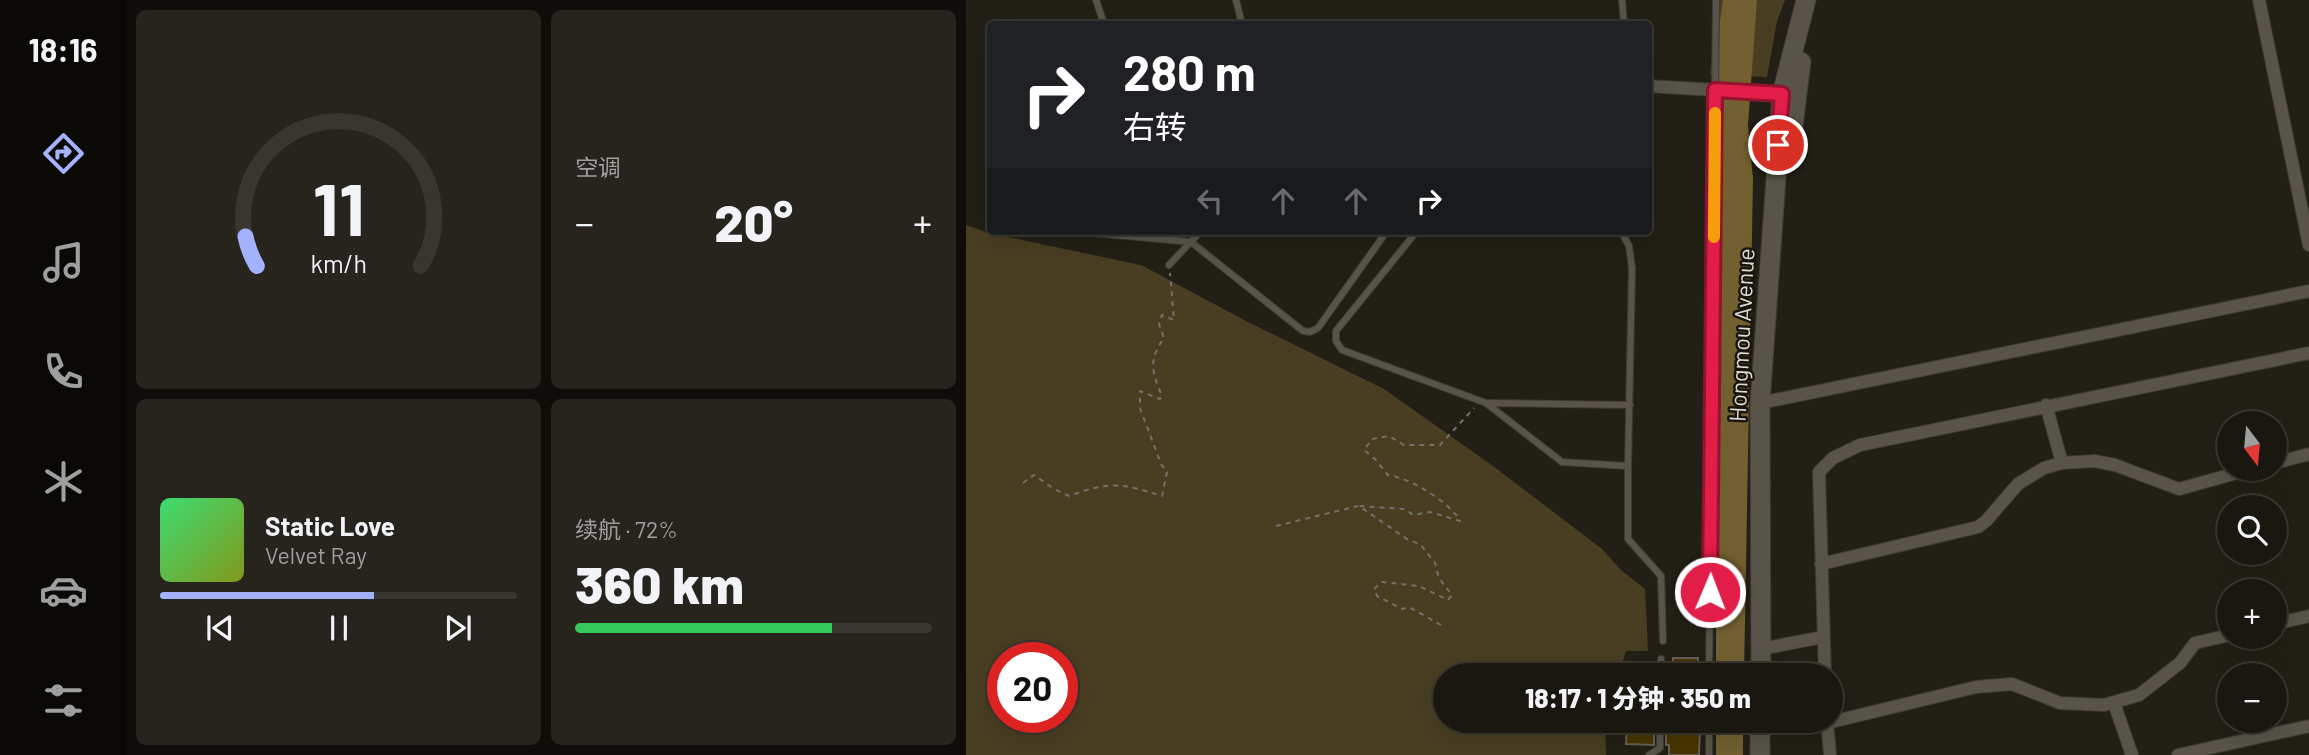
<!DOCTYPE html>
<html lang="zh">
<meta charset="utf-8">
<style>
body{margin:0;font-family:Barlow,"Noto Sans SC",sans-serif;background:#27241e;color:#f1f3f6;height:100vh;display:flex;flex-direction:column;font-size:26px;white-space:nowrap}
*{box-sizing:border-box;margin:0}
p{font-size:23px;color:#9f9f9f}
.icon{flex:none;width:38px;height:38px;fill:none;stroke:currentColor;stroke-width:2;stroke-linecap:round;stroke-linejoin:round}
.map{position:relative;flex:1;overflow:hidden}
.drawer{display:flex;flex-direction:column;gap:10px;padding:10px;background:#0e0d09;width:840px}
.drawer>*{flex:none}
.banner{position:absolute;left:21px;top:21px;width:665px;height:214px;border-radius:7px;box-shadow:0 7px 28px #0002,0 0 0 2px #383630;background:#202124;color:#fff;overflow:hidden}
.needle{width:46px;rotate:164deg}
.controls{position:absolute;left:1251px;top:411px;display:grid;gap:14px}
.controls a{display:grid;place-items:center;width:70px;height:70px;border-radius:50%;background:#1a1710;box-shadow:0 7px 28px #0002,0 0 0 2px #383630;font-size:35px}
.speed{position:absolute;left:21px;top:642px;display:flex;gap:14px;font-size:35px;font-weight:700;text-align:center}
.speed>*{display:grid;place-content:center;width:91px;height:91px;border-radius:50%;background:#1a1710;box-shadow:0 7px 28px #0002,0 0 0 2px #383630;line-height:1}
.speed .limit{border:10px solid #d22;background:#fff;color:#111}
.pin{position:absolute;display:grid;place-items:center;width:60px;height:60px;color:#fff;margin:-30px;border:4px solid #fff;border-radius:50%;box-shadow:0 2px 7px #0007}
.me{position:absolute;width:77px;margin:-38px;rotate:1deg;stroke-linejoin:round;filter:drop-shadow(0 0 5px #0008)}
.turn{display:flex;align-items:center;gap:24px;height:147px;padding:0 21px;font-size:32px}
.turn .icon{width:91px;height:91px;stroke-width:2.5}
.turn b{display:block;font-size:49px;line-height:60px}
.lanes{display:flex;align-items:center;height:66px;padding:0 21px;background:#0003;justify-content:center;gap:35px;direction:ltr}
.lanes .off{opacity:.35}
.big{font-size:52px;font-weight:800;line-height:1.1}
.drawer .card{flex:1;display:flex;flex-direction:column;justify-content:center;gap:10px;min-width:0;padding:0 24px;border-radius:10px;background:#27241e}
.drawer .dial{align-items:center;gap:0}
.dial svg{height:182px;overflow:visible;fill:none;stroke:#383630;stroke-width:7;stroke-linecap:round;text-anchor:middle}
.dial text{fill:#f1f3f6;stroke:none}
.song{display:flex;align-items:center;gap:21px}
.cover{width:84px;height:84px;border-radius:10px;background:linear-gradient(135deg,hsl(140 70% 55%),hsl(70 70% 35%))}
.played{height:7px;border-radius:4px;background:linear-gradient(90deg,#a2b2fd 60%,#383630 60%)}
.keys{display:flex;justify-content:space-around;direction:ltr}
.heat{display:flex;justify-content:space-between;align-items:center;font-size:38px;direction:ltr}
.charge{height:10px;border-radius:5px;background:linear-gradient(90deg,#34c759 72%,#383630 0)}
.drawer .tiles{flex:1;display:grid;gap:10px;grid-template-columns:repeat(2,1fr)}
.trip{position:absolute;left:467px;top:663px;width:410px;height:70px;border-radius:35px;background:#1a1710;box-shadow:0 7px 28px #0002,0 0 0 2px #383630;font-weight:800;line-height:70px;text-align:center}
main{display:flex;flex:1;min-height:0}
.tab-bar{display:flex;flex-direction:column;width:126px;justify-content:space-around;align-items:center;background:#0a0906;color:#9f9f9f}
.tab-bar .icon{width:49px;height:49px}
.tab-bar .active{color:#a2b2fd}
.tab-bar b{font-size:32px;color:#f1f3f6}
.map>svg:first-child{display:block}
.green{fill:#493e22;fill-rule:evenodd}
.water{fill:#726030}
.building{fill:#483600;stroke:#635f54;stroke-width:2}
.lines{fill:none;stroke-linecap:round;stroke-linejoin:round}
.lane-casing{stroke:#3e3b35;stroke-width:8}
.street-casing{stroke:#3e3b35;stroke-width:14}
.secondary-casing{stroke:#3e3b35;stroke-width:21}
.path{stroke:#737169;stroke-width:2;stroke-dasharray:5 5;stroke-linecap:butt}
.lane{stroke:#58544a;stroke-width:6}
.street{stroke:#58544a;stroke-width:12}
.secondary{stroke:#58544a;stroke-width:19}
.route-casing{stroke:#92132f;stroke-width:18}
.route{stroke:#e11d48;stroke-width:12}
.slow{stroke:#f59e0b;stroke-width:12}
.labels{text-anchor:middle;stroke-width:5;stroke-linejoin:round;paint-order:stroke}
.street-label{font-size:23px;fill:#dddbd5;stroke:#19150d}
</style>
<main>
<nav class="tab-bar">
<b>18:16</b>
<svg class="icon active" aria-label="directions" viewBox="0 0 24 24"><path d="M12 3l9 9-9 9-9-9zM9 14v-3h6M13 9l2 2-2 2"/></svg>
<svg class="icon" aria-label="music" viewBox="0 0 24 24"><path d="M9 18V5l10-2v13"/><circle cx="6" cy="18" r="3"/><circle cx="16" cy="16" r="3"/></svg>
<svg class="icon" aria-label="phone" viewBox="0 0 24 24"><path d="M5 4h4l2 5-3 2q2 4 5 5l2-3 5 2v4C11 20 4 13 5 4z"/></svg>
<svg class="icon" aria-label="climate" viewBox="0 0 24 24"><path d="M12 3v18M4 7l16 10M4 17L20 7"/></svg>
<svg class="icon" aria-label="car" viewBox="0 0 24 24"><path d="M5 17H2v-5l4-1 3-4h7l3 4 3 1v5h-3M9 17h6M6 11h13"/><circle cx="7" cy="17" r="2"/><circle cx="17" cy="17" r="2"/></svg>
<svg class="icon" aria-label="filters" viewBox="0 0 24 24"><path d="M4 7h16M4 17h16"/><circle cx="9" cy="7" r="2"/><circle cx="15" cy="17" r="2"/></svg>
</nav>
<section class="drawer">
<div class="tiles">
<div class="card dial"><svg viewBox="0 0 100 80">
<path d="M14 69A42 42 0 1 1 86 69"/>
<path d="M14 69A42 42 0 0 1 9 56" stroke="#a2b2fd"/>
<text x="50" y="56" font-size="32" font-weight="700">11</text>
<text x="50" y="72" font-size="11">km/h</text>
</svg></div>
<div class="card"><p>空调</p>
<div class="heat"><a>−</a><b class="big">20°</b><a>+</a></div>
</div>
<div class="card">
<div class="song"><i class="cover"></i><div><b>Static Love</b><p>Velvet Ray</p></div></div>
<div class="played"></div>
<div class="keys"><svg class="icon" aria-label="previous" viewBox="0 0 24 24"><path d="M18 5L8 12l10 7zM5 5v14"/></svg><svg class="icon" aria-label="pause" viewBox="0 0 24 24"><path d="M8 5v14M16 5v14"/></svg><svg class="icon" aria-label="next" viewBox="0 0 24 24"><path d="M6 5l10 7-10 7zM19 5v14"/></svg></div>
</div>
<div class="card"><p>续航 · 72%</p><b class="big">360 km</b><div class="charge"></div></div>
</div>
</section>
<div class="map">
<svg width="1343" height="755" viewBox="0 0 1343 755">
<rect width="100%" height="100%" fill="#221f16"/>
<path class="green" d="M751 0H819L811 21 801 77 744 75Z
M0 225 23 233 175 265 282 322 418 389 527 466 636 549 655 570 679 589 682 651H660L653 675 480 676V721H639L640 755H0ZM37 658H96V718H37Z"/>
<path class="water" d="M757 0H791L782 125 787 179 778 675 750 676V49Z
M750 721H777V755H750Z"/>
<path class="building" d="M707 658H732V676H707Z
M661 721H686L685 728H688V745L660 744Z
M700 729H734L733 755H703V745H700Z"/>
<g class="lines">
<defs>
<path id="lane" d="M130 0 138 24
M270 0 276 24
M656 0 658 24
M107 231 225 242 337 331 344 332 352 328 421 231
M451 231 370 331V341L376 350 520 403 596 462 662 466V539L695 576 697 641
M655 231 663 246 666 268 662 466
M203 265 235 231
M522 403 664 405
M694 676 695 659
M743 676 750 0
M743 721V755
M683 755 694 748V723L743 722"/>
<path id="street" d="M1293 0 1343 245
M682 86 816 94
M794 403 1343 291
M1080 405 1096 463
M1309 463 1343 454
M855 564 1012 527 1020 521 1052 484 1078 468 1096 463 1128 461 1149 465 1213 489 1285 469
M1309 624 1343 616
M795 649 857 637
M859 676 853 472 867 458 894 445 1343 353
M1148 703 1166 755
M861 721 864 755
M861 723 1010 687 1046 684 1094 703 1138 705 1173 695 1214 663 1229 643 1264 635
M1212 755 1343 726"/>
<path id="secondary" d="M824 150 835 62
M795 676 794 403 816 94 840 0
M794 755V721"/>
</defs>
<use href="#lane" class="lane-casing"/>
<use href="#street" class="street-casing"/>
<use href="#secondary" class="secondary-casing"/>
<path class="path" d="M57 483 68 475 88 489 103 496C144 481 155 483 196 496L201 472 195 464 174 408V391L194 399 196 396C186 373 182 360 198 338L193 324 196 315 208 320 204 273
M310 526 392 506
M475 625 443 607 436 609 411 596 408 589 416 582 453 586 482 600 486 595 473 578 469 563 455 545 441 539 393 506 439 509 447 515 464 512 494 521C484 502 444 478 422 475L409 459 398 450 406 439 423 436 438 445H474L508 408"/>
<use href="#lane" class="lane"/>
<use href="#street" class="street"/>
<use href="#secondary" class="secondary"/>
</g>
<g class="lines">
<defs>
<path id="route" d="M744 592 749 90 816 94 812 145"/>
</defs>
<use href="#route" class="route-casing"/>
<use href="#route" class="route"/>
<path class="slow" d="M748 237 749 113"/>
</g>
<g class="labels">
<g class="street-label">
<text transform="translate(776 335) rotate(-87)" y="8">Hongmou Avenue</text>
</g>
</g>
</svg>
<div class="controls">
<a><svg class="needle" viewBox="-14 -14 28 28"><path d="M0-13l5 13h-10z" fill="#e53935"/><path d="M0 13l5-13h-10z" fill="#9f9f9f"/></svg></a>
<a><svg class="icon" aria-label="search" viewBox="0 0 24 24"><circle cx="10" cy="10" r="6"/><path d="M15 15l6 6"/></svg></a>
<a>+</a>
<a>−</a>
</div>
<div class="speed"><div class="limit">20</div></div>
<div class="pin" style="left:812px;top:145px;background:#d93025"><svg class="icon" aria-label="arrive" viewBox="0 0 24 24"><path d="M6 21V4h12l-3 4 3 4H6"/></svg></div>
<svg class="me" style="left:744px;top:592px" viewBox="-20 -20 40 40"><circle r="17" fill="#e11d48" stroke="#fff" stroke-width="3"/><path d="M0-11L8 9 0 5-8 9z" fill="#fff"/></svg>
<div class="trip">18:17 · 1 分钟 · 350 m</div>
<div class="banner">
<div class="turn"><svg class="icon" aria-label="right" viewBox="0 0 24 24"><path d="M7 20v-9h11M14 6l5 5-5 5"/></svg><div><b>280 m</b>右转</div></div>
<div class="lanes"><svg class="icon off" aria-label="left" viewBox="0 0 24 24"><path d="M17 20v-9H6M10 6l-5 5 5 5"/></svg><svg class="icon off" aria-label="ahead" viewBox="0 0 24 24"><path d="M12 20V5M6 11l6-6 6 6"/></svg><svg class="icon off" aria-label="ahead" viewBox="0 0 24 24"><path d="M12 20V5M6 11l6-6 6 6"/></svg><svg class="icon" aria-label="right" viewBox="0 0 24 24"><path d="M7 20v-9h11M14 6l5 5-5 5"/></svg></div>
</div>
</div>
</main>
